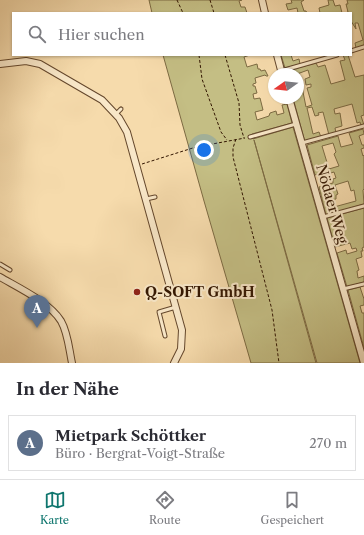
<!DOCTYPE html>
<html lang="de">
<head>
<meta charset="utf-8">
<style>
	body { margin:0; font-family:"Libre Caslon Text",serif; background:#f2f2f3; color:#2b2b33 }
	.compass { position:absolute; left:268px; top:68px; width:36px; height:36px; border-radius:50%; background:#fff; box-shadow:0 1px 3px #0004; rotate:255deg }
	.you { position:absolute; left:204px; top:150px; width:14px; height:14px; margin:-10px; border:3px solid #fff; border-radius:50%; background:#1a73e8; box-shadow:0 0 0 6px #1a73e833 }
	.badge { display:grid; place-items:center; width:26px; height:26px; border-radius:50%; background:#0f766e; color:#fff; font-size:13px; font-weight:700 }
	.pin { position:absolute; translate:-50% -33px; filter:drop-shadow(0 1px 2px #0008) }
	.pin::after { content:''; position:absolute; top:21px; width:14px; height:12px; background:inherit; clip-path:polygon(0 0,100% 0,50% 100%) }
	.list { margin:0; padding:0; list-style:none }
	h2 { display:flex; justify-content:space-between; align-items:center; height:52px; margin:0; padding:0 16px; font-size:17px }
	h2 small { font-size:13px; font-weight:400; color:#7c7c81 }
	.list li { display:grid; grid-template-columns:26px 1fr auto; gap:12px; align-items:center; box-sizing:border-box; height:56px; margin:0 8px 8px; padding:0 8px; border:1px solid #e1e1e2; border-radius:0px }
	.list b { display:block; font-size:15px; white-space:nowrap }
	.list p { margin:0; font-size:13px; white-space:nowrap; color:#7c7c81 }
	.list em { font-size:13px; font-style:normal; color:#7c7c81 }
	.icon { flex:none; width:22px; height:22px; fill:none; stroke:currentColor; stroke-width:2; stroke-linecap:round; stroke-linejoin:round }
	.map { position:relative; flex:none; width:364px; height:363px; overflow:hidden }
	.search { position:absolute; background:#fff; box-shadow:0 1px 3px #0004; left:12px; right:12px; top:12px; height:44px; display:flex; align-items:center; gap:10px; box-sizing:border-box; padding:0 14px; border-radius:0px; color:#7c7c81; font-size:15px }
	.sheet { height:116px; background:#fff }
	nav { display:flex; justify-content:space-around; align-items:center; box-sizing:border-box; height:56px; border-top:1px solid #e1e1e2; background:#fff; font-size:11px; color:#7c7c81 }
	nav a { display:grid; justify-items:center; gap:2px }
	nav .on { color:#0f766e }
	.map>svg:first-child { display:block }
	.green { fill:#c4be84; stroke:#7c6a42; fill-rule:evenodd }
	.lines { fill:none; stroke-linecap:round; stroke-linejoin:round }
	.lane-casing { stroke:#64472c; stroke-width:5 }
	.street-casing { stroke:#64472c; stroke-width:8 }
	.path { stroke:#331601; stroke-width:1; stroke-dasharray:3 2; stroke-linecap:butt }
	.lane { stroke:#f9e8c9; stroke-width:3 }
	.street { stroke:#f9e8c9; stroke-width:6 }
	.poi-dot { fill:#8f2418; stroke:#f9e8c9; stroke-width:1.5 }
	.labels { text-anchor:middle; stroke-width:4; stroke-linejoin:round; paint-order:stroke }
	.street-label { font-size:14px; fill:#331601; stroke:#f9e8c9 }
	.poi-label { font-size:14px; font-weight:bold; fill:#331601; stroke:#f9e8c9; text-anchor:start }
</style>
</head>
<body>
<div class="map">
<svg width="364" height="363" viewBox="0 0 364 363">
	<rect width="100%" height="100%" fill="#f6dbac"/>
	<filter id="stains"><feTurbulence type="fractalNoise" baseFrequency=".005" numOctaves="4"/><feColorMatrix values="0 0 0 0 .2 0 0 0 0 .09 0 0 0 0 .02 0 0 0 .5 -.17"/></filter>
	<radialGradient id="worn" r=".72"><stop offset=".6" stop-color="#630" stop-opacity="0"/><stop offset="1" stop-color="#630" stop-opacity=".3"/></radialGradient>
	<g class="green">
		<path d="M149,0h93l-3,1 2,6h4l2,6h-95z"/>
		<path d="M291,0h13l-3,2 3,9h2l1,2h-9l-1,-5 -9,2 -2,-6 6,-1z"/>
		<path d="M328,0h5l2,6 5,-1 2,8h-22l-1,-5 10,-3z"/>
		<path d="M347,0h17v46l-8,2 -1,-5 8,-3 -5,-17h-3l1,6 -5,-8v-8h-6l3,-1 -2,-8h2z"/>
		<path d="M163,55h87l-6,2 3,10 10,-3 1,5h2l1,2 4,-1 3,6h-2l-1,-1 -10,3 1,5 -3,1v2h2l2,7 -4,1 1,5 6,-1 3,12 -8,2 2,8 12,-4 1,-3 6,-2 1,4 7,-2 -2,-8 5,-1 5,19 -40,11 1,5 40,-12 67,236h-43l-63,-223 62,223h-65l-47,-162z"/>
		<path d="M281,55h10l2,6 6,-2 1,5 -15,4z"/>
		<path d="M343,55h5l7,22 9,-2v40l-3,1 3,9 -3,1 -1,-4 -3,1 -5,-19 -18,5 1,5 5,-1 2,13 -7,2 1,5 -7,2 -6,-23 -5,1 1,2 -4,1 -3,-9 -5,1 6,26 6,-2 2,5 -16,5 -12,-44h5v-10l4,-1 4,20 6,-2 -5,-17 4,-1v-3l-5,1 -1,-6 5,-2 -2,-7 -11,4h-10l-1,-3 30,-8 2,4 7,-2 6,19 14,-4 -5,-19 5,-1z"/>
		<path d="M363,129l1,5 -5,2 3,9h2v3l-3,1 2,7 1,-1v34l-1,1 1,14 -38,11 -7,-28 14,-4v-4l3,-1 -2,-6 -10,3 -1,-3 -8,3 -8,-30 31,-9 3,11 12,-3 -4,-11zM333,143l3,9 -2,2 5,12 -10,3 -7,-23zM348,181l3,10 3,-1 2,11 -22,6 -3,-7 5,-1v-4l2,-1 -3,-9z"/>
		<path d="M364,208v39l-2,1 1,3h-2l1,6 -6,2 3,11 -2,1 1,7 6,-2v6l-17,5 -10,-34 9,-3 1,4 10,-3 -1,-3 -4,1 -2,-6 -15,4 -8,-29z"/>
		<path d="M360,287l4,12v6l-4,1 2,7h2v35l-16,-58z"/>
	</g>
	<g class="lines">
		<defs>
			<g id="lane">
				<path d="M351,51l13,-4"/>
				<path d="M281,71l56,-16"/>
				<path d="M116,114l5,-5"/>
				<path d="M250,137l46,-13"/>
				<path d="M302,143l62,-17"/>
				<path d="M146,199l9,-2"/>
				<path d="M323,217l41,-11"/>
				<path d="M0,264l10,6"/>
				<path d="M343,289l21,-5"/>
				<path d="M165,336l-6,-24 17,-5"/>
			</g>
			<g id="street">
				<path d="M262,0l3,13"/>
				<path d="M277,55l5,19"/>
				<path d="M0,64l26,-3 14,3 62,36 17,18 8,14 55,198 -1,19 -7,14"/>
				<path d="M289,98l75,265"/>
				<path d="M0,277c19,11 49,25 61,44 7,12 8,28 11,42"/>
			</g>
		</defs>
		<use href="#lane" class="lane-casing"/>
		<use href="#street" class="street-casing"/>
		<g class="path">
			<path d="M177,0l6,13"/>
			<path d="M210,0l4,13"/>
			<path d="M199,55l3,24 19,53 6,8"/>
			<path d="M225,55l14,48 1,22 4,13"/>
			<path d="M236,139l-3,9v9l39,153 7,53"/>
			<path d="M142,164l54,-17 49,-9"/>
		</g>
		<use href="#lane" class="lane"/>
		<use href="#street" class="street"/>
	</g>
	<circle class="poi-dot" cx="137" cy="292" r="4"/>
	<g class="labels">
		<g class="street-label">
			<text transform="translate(332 204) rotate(74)" y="5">Nödaer Weg</text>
		</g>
		<g class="poi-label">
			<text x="145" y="297">Q-SOFT GmbH</text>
		</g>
	</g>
	<rect width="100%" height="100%" filter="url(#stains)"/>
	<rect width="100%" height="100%" fill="url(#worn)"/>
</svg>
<svg class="compass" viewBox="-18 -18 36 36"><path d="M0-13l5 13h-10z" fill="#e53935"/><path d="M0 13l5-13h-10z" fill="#7c7c81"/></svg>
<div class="you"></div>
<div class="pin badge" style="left:37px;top:328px;background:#5c6f8a">A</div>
<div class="search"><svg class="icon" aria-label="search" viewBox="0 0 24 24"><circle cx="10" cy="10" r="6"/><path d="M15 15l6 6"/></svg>Hier suchen</div>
</div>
<section class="sheet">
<h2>In der Nähe<small></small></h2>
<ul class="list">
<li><span class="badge" style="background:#5c6f8a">A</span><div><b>Mietpark Schöttker</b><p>Büro · Bergrat-Voigt-Straße</p></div><em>270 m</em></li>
</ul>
</section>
<nav>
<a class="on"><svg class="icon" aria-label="map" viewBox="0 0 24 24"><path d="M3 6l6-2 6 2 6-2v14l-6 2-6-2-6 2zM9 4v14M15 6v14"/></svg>Karte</a>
<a><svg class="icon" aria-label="directions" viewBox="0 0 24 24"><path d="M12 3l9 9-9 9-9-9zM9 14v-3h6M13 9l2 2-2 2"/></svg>Route</a>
<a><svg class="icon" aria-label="saved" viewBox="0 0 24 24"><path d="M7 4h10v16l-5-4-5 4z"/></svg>Gespeichert</a>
</nav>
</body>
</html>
